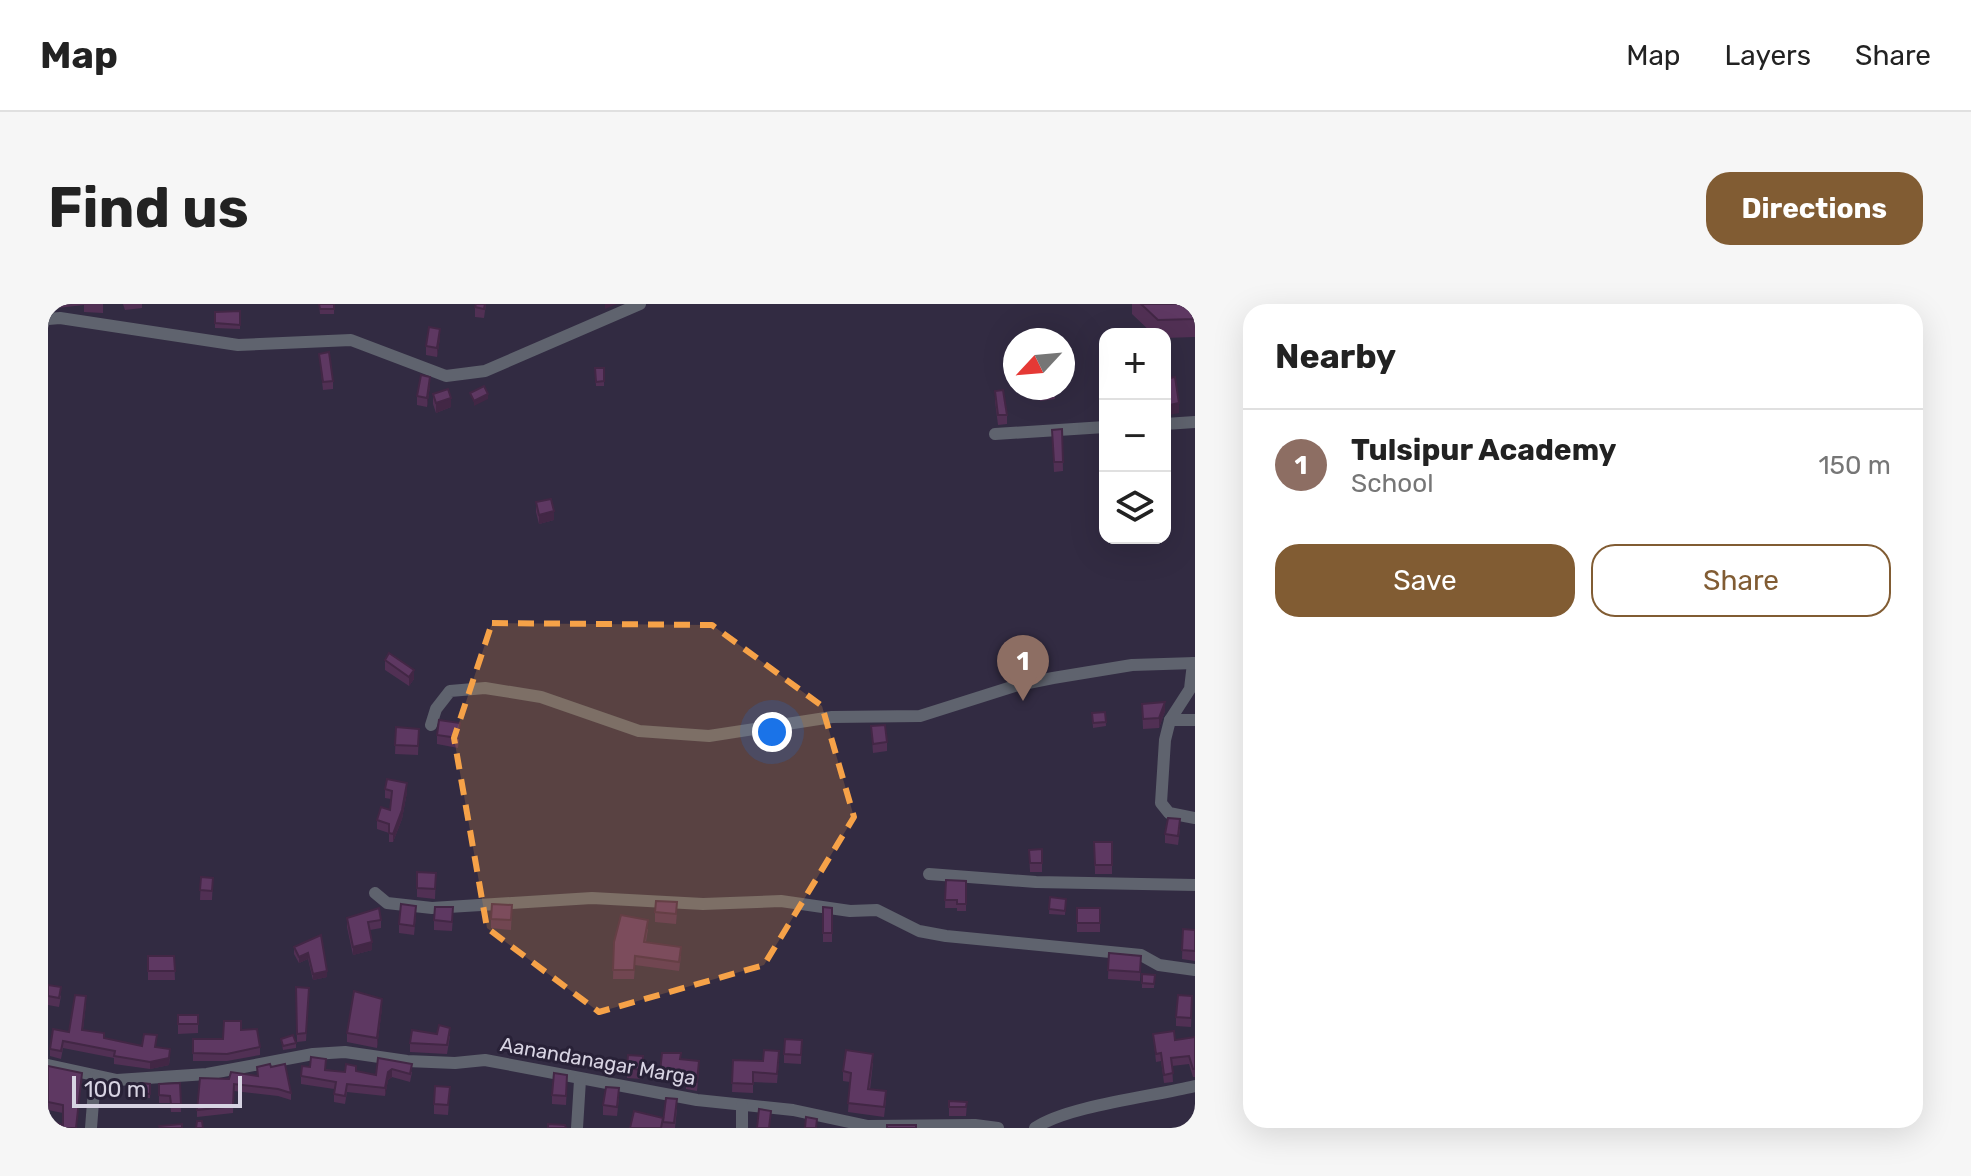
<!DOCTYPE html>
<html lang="en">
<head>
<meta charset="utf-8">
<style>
	body { margin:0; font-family:Rubik,sans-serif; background:#f6f6f6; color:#222 }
	.controls { position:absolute; right:24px; top:24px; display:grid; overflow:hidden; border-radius:16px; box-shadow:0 8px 32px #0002 }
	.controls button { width:72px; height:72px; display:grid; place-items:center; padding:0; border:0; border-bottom:2px solid #e0e0e0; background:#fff; color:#222; font:40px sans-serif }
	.compass { position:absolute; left:955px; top:24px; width:72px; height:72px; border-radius:50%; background:#fff; box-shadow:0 8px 32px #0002; rotate:244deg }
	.scale { position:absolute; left:24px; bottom:20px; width:170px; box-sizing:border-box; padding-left:8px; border:4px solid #d7d3e2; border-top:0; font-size:22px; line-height:28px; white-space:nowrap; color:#d7d3e2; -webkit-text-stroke:6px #282137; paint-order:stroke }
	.you { position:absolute; left:724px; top:428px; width:28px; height:28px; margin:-20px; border:6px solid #fff; border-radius:50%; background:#1a73e8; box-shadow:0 0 0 12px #1a73e833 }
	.badge { display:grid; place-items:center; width:52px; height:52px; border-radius:50%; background:#815c33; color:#fff; font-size:26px; font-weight:700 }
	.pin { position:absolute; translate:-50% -66px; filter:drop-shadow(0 2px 4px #0008) }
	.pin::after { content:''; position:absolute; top:42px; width:28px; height:24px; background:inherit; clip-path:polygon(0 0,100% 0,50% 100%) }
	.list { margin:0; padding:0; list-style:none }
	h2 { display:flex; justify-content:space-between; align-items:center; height:104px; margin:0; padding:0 32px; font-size:34px }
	h2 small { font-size:26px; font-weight:400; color:#767676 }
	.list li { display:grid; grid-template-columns:52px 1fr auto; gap:24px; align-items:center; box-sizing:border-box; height:112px; padding:0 32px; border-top:2px solid #e0e0e0 }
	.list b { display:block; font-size:30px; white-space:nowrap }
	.list p { margin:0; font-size:26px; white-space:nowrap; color:#767676 }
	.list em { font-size:26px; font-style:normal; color:#767676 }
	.actions { display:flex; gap:16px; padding:24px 32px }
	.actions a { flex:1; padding:18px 0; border:2px solid #815c33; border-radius:24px; text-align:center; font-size:28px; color:#815c33 }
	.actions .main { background:#815c33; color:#fff }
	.icon { flex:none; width:44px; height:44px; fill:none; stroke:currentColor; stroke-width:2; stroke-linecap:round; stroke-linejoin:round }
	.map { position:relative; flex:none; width:1147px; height:824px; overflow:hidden; border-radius:24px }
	header { display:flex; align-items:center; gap:48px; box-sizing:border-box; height:112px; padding:0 40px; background:#fff; border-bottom:2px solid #e0e0e0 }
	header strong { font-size:38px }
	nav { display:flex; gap:44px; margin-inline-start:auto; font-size:28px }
	.intro { display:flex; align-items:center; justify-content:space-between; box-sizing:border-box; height:192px; padding:0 48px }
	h1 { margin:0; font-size:56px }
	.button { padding:20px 36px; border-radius:24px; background:#815c33; color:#fff; font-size:28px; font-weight:700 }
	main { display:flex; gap:48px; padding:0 48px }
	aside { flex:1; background:#fff; border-radius:24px; box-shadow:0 8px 32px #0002 }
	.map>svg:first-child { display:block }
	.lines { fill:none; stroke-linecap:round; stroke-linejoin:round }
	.minor { stroke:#5f636e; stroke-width:12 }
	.wall { fill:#513054 }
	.shaded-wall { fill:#422745 }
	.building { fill:#5e3862; stroke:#422745; stroke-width:2 }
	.marked { fill:#f6a248; fill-opacity:0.2; stroke:#f6a248; stroke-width:6; stroke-dasharray:16 10; stroke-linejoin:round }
	.labels { text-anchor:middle; stroke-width:6; stroke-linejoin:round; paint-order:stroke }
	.street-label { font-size:20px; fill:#d7d3e2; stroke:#282137 }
</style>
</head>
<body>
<header>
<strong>Map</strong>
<nav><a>Map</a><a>Layers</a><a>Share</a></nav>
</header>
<div class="intro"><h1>Find us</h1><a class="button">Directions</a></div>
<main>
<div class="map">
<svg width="1147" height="824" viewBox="0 0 1147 824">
	<rect width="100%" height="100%" fill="#322b42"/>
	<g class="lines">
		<g class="minor">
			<path d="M0,15l12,-1 178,27 113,-5 95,36 39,-5 155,-67"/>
			<path d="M1117,120l30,-2"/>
			<path d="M947,130l110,-7"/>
			<path d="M1145,359l-3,26 -20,31 -5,20 -4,63 8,10 26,5"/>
			<path d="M1122,416h25"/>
			<path d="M383,421l5,-16 14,-18 35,-3 56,9 98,34 70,5 123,-19 88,-1 98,-31 35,-7 79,-13 63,-2"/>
			<path d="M881,570l107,8 159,3"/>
			<path d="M327,589l12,10 45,5 160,-10 111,6 78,-3 69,10 27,-1 42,21 27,5 195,19 18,10 36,5"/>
			<path d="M0,761l69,15 90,-6 106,-20 32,-2 62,9 48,2 30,-3 212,40 96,10 75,16 107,-1 23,3"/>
			<path d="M43,824l4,-51"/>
			<path d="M529,824l3,-48"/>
			<path d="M694,824v-23"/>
			<path d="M987,824c31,-22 120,-32 160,-42"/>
		</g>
	</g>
	<g class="wall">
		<path d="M0,0h55v9l-19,-1v-7l-36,4z"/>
		<path d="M75,0h19v4l-17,2z"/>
		<path d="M271,0h15v10h-14z"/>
		<path d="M438,0l-2,14 -9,-1v-10z"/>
		<path d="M1084,0h63v33l-30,1v-4h-12l-21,-20z"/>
		<path d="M192,7v18l-25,-1v-16z"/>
		<path d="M392,34l-3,19 -11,-2v-9z"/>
		<path d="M271,50l14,27v8l-10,1z"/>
		<path d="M547,64h9v18h-8z"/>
		<path d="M382,82l-3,21 -10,-2v-9z"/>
		<path d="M991,84h15l1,11 -15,2z"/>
		<path d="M947,87l12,24v9l-9,1 -3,-24z"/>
		<path d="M385,90l18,13 -15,6 -3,-9z"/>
		<path d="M1014,125l1,42 -9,1 -2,-42z"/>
		<path d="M488,198l18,18 -15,4 -3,-12z"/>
		<path d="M337,356l29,19 -5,7 -24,-16z"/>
		<path d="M1094,400l23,7 -6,17 -16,1z"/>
		<path d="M1057,408l1,14 -13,2 -1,-15z"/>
		<path d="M823,422l16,16v9l-14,2z"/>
		<path d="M348,423l23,2 -1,26 -23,-1z"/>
		<path d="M412,429l-2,15 -21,-4v-9z"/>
		<path d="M337,485l22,3 -5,27 -9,23h-4v-9l-12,-4v-9l13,-10 1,-11 -6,-1z"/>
		<path d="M1132,525l-2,16 -13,-2v-9z"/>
		<path d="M1046,538l18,23v9h-17z"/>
		<path d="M994,545v23h-12l-1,-22z"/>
		<path d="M369,568l19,1 -1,26 -18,-2z"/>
		<path d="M153,573l12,1 -1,22h-12z"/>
		<path d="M898,576l20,1v30h-9v-3h-12z"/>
		<path d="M1002,593l16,2 -1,16 -16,-1z"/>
		<path d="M464,601l-1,25 -20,-2v-9z"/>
		<path d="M775,603l9,1v34h-9z"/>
		<rect x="1029" y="604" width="23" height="24"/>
		<path d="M607,608h22l-1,12 -21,-2z"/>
		<path d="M368,611l-2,20 -15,-2v-9z"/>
		<path d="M405,612l-1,15 -18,-1v-10z"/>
		<path d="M299,614l34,2v8l-11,2 2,20 -19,5 -6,-28z"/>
		<path d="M600,625l-2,13 35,14 -2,15 -44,-6 -1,14h-21l1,-37z"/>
		<path d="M1135,625l12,1v31l-13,-2z"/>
		<path d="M273,631l6,42 -14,3 -5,-21 -9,4 -5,-9v-7z"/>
		<path d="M1061,649l32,3 -1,25 -32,-2z"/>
		<path d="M100,652h26l1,24h-27z"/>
		<path d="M1094,670l13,1 -1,13h-12z"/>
		<path d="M0,681l13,11 -2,11 -11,-2z"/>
		<path d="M248,683l13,1 -3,53 -9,1z"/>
		<path d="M38,699l-3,27 21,8 38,8 14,1 14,9 -1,9 -19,4 -36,-5v-6l-51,-10 -2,11 -11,-3v-7l19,-17z"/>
		<path d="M1144,702l-1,21 -15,-1v-9z"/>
		<path d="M334,704l-5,40 -30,-6v-9z"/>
		<path d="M130,711h20v18l-20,1z"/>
		<path d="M1105,730l22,6 20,-3v40h-2l-4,-13 -17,2 1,16 -9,1 -3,-22 -5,1z"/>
		<path d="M402,732l-3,18 -37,-2v-9z"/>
		<path d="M145,735h30l37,8v8l-33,6h-34z"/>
		<path d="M233,735l15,4v5l-13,2z"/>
		<path d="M754,736l-1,24 -17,-1v-9z"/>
		<path d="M330,754l34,14 -2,10 -18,-5 -4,3 -3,16 -38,-4 -2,12 -11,-2v-13l-33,-5v-8l9,-9 35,5 11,-1 20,4z"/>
		<path d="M633,755l18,11 -2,21 -11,-2v-5l-26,-3v-9z"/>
		<path d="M685,756h46l-2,23 -24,-1v11l-21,-1z"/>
		<path d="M825,759l-3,27 16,10 -2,17 -36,-5 2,-30 -7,-1v-10z"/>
		<path d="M0,762l34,16 -19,43v-12l-15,-3z"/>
		<path d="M595,762l-1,13 -15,-1v-10z"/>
		<path d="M209,763h14l20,26v7l-13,-4 -44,-5 -1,22 -36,4v-7l32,-31 28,-3z"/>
		<path d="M93,779l9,1v14h-9z"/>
		<path d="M132,779l1,29h-10l-1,-9h-11v-19z"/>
		<path d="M519,781l-1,20 -14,-1v-9z"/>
		<path d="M402,783l-2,28 -14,-1v-10z"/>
		<path d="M571,794l-2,18 -14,-1v-10z"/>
		<path d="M901,797l18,1 -1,14h-17z"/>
		<path d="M629,805l-2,19h-45l33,-10z"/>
	</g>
	<g class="shaded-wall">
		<path d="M557,0h12l-12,5z"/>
		<path d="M392,25v9l-3,19v-9z"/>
		<path d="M382,73v9l-3,21v-9z"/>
		<path d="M440,90v5l-14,7v-5z"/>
		<path d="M403,94v9l-15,6v-10z"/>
		<path d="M1131,99v10l-14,3v-10z"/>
		<path d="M506,207v9l-15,4v-9z"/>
		<path d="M366,366v9l-5,7v-9z"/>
		<path d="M1117,398v9l-6,17v-10z"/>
		<path d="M359,479v9l-5,27 -9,23v-8z"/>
		<path d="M324,638v8l-19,5v-8z"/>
		<path d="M260,649v6l-9,4v-6z"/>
		<path d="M279,667v6l-14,3v-6z"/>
		<path d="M334,695v9l-5,40v-10z"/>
		<path d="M122,745l-1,16 -19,4v-7z"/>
		<path d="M344,765v8l-4,3 -3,16v-8l3,-16z"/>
	</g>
	<g class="building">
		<path d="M271,0h15v5h-14z"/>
		<path d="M428,0h9l-1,5 -9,-2z"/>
		<path d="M1093,0h54v15l-37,1z"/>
		<path d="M192,7v14l-25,-2v-11z"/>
		<path d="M381,23l11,2 -3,19 -11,-2z"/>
		<path d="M281,48l4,29 -10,1 -4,-28z"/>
		<path d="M547,64h9v13l-8,1z"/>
		<path d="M373,71l9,2 -3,21 -10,-2z"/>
		<path d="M1127,73l4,26 -14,3v-27z"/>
		<path d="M436,82l4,8 -14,7 -4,-8z"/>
		<path d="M991,84h15l1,2 -15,1z"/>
		<path d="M400,85l3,9 -15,5 -3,-9z"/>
		<path d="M955,86l4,25h-9l-3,-24z"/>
		<path d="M1014,125l1,33h-9l-2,-32z"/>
		<path d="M503,195l3,12 -15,4 -3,-13z"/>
		<path d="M341,349l25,17 -5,7 -24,-17z"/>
		<path d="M1117,398l-6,16 -16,1 -1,-15z"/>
		<path d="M1057,408l1,10 -13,1 -1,-10z"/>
		<path d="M391,416l21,3 -2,15 -21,-3z"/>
		<path d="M837,421l2,17 -14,2 -2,-18z"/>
		<path d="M348,423l23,2 -1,17 -23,-1z"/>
		<path d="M339,475l20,4 -5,27 -9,24 -4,-1v-9l-12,-4 4,-13 9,3 2,-19 -7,-2z"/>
		<path d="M1120,514l12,1 -2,17 -13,-2z"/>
		<path d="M1046,538h18v23h-17z"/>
		<path d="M994,545v14h-12l-1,-13z"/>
		<path d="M369,568l19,1 -1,16 -18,-1z"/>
		<path d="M153,573l12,1 -1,13 -12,-1z"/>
		<path d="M898,576l20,1v23h-9v-4h-12z"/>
		<path d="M1002,593l16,2 -1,12 -16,-2z"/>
		<path d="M608,597l21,1 -1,12 -21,-2z"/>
		<path d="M353,600l15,2 -2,20 -15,-2z"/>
		<path d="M444,600l20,1 -1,15 -20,-1z"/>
		<path d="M387,603h18l-1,15 -18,-2z"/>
		<path d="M775,603l9,1v25h-9z"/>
		<path d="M331,604l2,12 -13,2 4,20 -19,5 -6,-29z"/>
		<rect x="1029" y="604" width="23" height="15"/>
		<path d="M573,611l27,5 -4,22 37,5 -2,15 -44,-6 -1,14h-21l1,-28z"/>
		<path d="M1135,625l12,1v21l-13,-1z"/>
		<path d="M273,631l6,36 -14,3 -5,-21 -9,4 -5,-10z"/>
		<path d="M1061,649l32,3 -1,16 -32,-2z"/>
		<path d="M100,652h26l1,15h-27z"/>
		<path d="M1094,670l13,1 -1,9 -12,-1z"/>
		<path d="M0,681l13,2 -2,11 -11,-2z"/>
		<path d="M248,683l13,1 -3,45 -9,1z"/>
		<path d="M306,687l28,8 -5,39 -30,-5z"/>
		<path d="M27,691l11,1 -4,34 22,3v5l38,8 2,-12 13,1 -2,12 15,2 -1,9 -19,4 -36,-6 1,-5 -52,-10 -2,10 -11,-2 3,-20 16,3z"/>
		<path d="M1130,691l14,1 -1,22 -15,-1z"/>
		<rect x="130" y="711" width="20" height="9"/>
		<path d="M176,717h17v9l16,-1 3,18 -33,7 -34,-1v-14h30z"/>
		<path d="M391,721l11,3 -3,17 -37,-2 2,-13 25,4z"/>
		<path d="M1126,727l1,9 20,-3v32h-2l-4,-13 -18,2 2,15 -9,2 -3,-22 -5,1 -3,-20z"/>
		<path d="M245,731l3,8 -13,3 -2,-7z"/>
		<path d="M737,735l17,1 -1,15 -17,-1z"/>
		<path d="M716,746l15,1 -2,23 -24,-2v12l-21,-1 1,-23 30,1z"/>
		<path d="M798,746l27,4 -5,35 18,2 -2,16 -36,-4 3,-30 -8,-2z"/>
		<path d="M614,749h19l-1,6 19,2 -2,21 -11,-2v-5l-26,-3z"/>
		<path d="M580,751l15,1 -1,14 -15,-2z"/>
		<path d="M263,753l15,2 -1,11 20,2 1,-8 10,2v5l20,4 2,-17 34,6 -2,10 -18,-5 -4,3 -3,16 -38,-4 -2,12 -11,-2 2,-12 -35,-6 1,-10 8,1z"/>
		<path d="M222,760l1,3 14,-3 6,29 -13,-4 -44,-5 -1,22 -36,4 3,-32 29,1 2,-7 27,4 -1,-9z"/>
		<path d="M0,762l34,7 -6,55h-26l2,-6 11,3v-20l-15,-3z"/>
		<path d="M506,769l13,2 -1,21 -14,-1z"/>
		<path d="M93,779l9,1v10l-9,-1z"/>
		<path d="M132,779l1,21h-10l-1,-8 -11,-1v-11z"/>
		<path d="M387,782l15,1 -2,18 -14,-1z"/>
		<path d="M558,783l13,1 -2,19 -14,-2z"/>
		<path d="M618,794l11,1 -3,24 -11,-1z"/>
		<path d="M901,797l18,1 -1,5h-17z"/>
		<path d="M711,805l12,2 -2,17h-12z"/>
		<path d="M586,807l29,7 -2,10h-31z"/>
		<path d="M758,813l11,2 -1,9h-11z"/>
		<path d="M149,817h5l1,7h-7z"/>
		<path d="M134,820v4h-22l-1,-2z"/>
		<path d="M500,820l17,1 1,3h-18z"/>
		<rect x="839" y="821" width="29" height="3"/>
	</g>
	<path class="marked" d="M444,319l220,2 110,81 32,111 -90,148 -165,47 -112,-84 -33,-190z"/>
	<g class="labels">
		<g class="street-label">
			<text transform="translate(550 757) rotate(10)" y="7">Aanandanagar Marga</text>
		</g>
	</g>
</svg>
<div class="controls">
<button>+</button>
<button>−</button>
<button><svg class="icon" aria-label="layers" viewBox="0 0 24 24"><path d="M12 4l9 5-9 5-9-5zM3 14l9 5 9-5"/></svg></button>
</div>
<svg class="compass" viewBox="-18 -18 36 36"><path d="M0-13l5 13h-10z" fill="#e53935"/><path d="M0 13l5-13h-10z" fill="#767676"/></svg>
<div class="scale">100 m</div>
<div class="you"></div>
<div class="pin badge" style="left:975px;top:397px;background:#8d6e63">1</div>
</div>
<aside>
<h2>Nearby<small></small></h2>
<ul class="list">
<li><span class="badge" style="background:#8d6e63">1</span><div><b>Tulsipur Academy</b><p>School</p></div><em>150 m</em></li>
</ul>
<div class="actions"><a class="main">Save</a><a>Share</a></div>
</aside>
</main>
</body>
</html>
